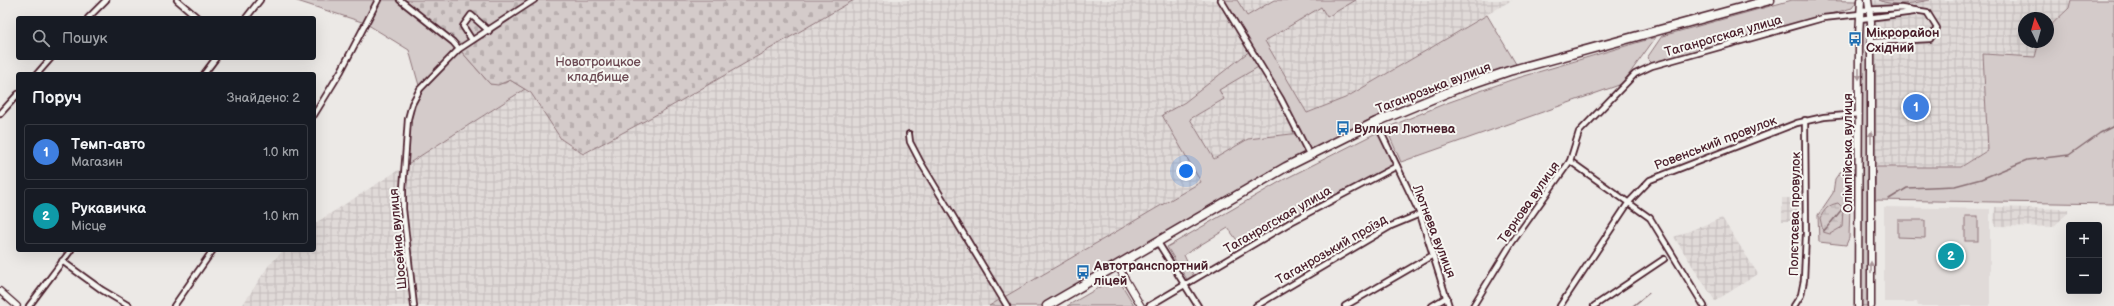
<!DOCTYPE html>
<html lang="uk">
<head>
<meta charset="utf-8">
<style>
	body { margin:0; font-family:"Balsamiq Sans",sans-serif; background:#242831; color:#f1f3f6 }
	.controls { position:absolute; right:12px; bottom:12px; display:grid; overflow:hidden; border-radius:4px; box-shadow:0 4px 16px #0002 }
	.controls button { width:36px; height:36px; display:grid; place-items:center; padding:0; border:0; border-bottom:1px solid #363941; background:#171b24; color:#f1f3f6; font:20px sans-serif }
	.compass { position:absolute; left:2018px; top:12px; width:36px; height:36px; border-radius:50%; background:#171b24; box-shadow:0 4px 16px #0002; rotate:355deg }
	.you { position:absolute; left:1186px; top:171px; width:14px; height:14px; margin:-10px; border:3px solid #fff; border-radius:50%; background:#1a73e8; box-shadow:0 0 0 6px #1a73e833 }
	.badge { display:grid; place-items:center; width:26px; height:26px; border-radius:50%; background:#1f6fb2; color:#fff; font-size:13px; font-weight:700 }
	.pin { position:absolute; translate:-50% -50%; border:2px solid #fff; box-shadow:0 1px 4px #0006 }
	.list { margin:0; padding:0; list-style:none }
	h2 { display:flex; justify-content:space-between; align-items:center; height:52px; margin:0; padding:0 16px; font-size:17px }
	h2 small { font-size:13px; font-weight:400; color:#9ea1a6 }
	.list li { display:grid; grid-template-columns:26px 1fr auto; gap:12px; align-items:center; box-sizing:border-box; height:56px; margin:0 8px 8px; padding:0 8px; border:1px solid #363941; border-radius:4px }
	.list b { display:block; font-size:15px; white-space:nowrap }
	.list p { margin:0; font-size:13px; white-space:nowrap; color:#9ea1a6 }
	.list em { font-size:13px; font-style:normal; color:#9ea1a6 }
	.icon { flex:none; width:22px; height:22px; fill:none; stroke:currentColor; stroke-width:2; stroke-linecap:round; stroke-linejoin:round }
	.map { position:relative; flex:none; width:2114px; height:306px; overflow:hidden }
	.search { position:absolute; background:#171b24; box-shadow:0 4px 16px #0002; left:16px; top:16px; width:300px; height:44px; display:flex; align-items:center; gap:10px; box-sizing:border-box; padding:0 14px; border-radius:4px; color:#9ea1a6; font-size:15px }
	.panel { position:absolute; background:#171b24; box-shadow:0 4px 16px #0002; left:16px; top:72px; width:300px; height:180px; border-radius:4px }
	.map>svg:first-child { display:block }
	.built { fill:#e0dad8 }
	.industrial { fill:url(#industrial-grid) }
	.grass { fill:#d4cbca; stroke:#8f757a; fill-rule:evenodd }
	.wetland { fill:url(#wetland-marsh); stroke:#8f757a }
	.cemetery { fill:url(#cemetery-stones); stroke:#8f757a }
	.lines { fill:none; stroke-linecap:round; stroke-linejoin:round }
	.stream { stroke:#886e73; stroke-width:1.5 }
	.minor-casing { stroke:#4a1f2b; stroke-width:8 }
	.tertiary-casing { stroke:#4a1f2b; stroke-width:8 }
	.secondary-casing { stroke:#4a1f2b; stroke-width:9 }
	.trunk-casing { stroke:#4a1f2b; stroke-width:11 }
	.minor { stroke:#f6f6f2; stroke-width:4.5 }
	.tertiary { stroke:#f6f6f2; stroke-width:5.5 }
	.secondary { stroke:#f6f6f2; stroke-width:6 }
	.trunk { stroke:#f6f6f2; stroke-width:8 }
	.oneway { fill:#a99598 }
	.labels { text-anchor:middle; stroke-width:4; stroke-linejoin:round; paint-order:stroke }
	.poi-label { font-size:13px; font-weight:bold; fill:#4a1f2b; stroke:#f6f6f2; text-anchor:start }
	.street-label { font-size:13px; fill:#4a1f2b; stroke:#f6f6f2 }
	.park-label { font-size:13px; fill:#6c4a53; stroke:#f6f6f2 }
</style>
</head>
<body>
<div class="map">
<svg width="2114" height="306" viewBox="0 0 2114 306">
	<defs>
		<pattern id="industrial-grid" width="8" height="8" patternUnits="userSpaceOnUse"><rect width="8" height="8" fill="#e0dad8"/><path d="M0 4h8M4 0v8" fill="none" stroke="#c2bbba"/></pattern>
		<pattern id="wetland-marsh" width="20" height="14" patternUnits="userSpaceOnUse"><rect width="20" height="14" fill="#d4cbca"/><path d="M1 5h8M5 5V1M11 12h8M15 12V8" fill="none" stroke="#b8aeae"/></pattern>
		<pattern id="cemetery-stones" width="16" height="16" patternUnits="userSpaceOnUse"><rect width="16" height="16" fill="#d4cbca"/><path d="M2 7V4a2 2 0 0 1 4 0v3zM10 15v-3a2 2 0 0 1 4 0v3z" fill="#b8aeae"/></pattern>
	</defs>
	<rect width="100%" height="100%" fill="#ece9e6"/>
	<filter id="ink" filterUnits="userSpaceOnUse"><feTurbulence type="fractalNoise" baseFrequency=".025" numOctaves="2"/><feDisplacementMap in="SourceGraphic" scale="8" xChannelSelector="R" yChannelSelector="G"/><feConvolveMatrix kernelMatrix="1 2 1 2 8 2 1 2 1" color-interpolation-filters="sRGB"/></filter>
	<g filter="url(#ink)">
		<path class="built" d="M1884,207l106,2v97h-72l-1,-4h-33z"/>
		<g class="industrial">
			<path d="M854,0h367l30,50 -66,52 -23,13 39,67 -212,124h-747l27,-41 15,-15h30v-26l211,-135 6,4 12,16 18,30 22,15 80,-43z"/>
			<path d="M1237,0h37l-27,16z"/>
			<path d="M1356,0h156l-167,98 -38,15 -42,-72 56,-35 6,11z"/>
			<path d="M1870,0h201l-2,8 -21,20v-10h-24v24h15l-4,15 -52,-3 5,96 -27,17h-86v-149z"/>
			<path d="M1260,65l40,68 -52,6 -34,20 -24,-40 34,-20 -5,-9z"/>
			<rect x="1782" y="198" width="17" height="23"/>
			<path d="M1995,207l73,2v4l-15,14 -59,-1z"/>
			<path d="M1722,218l36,56 -43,27 -41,-64z"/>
		</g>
		<g class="grass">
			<path d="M294,0h106l53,42 37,42 15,-1 5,-3 15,9 -122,78 5,-48 12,-30 -11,-39 -44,-27z"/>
			<path d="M1221,0h16l10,16 27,-16h82l-29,17 -6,-10 -56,34 42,72 38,-15 142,-83 29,49 -77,27 -62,25 -101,52 -235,138h-52l212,-124 -39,-67 23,-13 66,-52zM1260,66l40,67 -52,6 -34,20 -24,-40 34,-20 -5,-9z"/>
			<path d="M1792,0l65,1 -5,7 -200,55 -5,-5 15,-22z"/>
			<path d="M1879,0h51c-14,3 -38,7 -51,0z"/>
			<path d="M2071,0h43v204l-239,-4v-33h86l27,-17 -5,-96 52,3 4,-15h9v-14l21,-20z"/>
			<path d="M1870,18l1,288h-13v-105h-4l-4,4 -1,33 -3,7 -27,-3 -1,-27 15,-22 2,-14 5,-7 18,-4 2,-149z"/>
			<path d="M1656,37l-34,47 -221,78 -15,-34 58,-24 67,-24z"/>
			<path d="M1380,131l15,34 -37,19 -109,62 -7,1 -14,-19 -44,27 10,22 -6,4 -21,-34 116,-67z"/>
			<rect x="1965" y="216" width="13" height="25"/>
			<path d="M1898,220h27v18l-27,-1z"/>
			<path d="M1117,277l17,28 -2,1h-65z"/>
		</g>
		<path class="wetland" d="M1838,203l5,5 -1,19 -12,7 -7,-2 -3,-14c5,-9 8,-13 18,-15z"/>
		<path class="cemetery" d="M400,0h454l-191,111 -80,43 -22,-15 -30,-46 -21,-13 -12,5 -8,-1 -37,-42z"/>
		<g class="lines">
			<g class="stream">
				<path d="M1889,199l18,-11 48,-2 26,-7 46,-19 42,-5 31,-22 14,-7"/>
				<path d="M1823,232l20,-24 4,-10"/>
				<path d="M1633,306l16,-13"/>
			</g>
			<defs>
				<g id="minor">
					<path d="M177,0l21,18"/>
					<path d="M400,0l53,42 6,7"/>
					<path d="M1221,0l60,99 28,55"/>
					<path d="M1861,10l40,-2 26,4 10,16 -7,11 -59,3"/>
					<path d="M88,18l18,-18"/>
					<path d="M246,18l14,-18"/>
					<path d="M1860,19l54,-7"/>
					<path d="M472,40l-9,-14 8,-11 18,16"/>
					<path d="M37,74l14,-16"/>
					<path d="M204,74l12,-16"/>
					<path d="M0,114l18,-20"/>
					<path d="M314,115l27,-44 37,-71"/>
					<path d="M1376,122l44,92 29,92"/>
					<path d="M909,134l1,8 11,21 86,143"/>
					<path d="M1570,161l80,57 54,88"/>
					<path d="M1157,241l41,65"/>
					<path d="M62,261l40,29 27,16"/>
					<path d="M29,306l42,-56"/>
					<path d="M174,306l39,-56"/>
					<path d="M414,306l-11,-97v-20l5,-70 4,-15 8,-15 39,-40 75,-49"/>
					<path d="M1149,306l142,-84 106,-56"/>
					<path d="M1256,306l135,-80 29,-12"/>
					<path d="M1345,306l88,-51"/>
					<path d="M1432,306l15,-9"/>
					<path d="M1473,306l38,-62 59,-83 9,-29 56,-58 17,-8 171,-48 37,-4"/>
					<path d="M1560,306l69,-104 21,-22 147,-57 27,-6 35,-3"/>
					<path d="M1594,306l70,-47"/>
					<path d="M1794,306l7,-11 3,-15 2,-46 -1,-114"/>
				</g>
				<g id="tertiary">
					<path d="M1117,265l24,41"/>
					<path d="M0,291l17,15"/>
				</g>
				<g id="secondary">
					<path d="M1868,0l3,22v284"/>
					<path d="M1858,306l1,-271 2,-35"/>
				</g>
				<path id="trunk" d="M1047,306l239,-139 90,-45 80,-33 53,-18 261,-71"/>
			</defs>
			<use href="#minor" class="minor-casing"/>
			<use href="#tertiary" class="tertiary-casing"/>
			<use href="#secondary" class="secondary-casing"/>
			<use href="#trunk" class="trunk-casing"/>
			<use href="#minor" class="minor"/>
			<use href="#tertiary" class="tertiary"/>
			<use href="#secondary" class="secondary"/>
			<use href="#trunk" class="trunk"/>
		</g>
		<defs><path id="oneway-solid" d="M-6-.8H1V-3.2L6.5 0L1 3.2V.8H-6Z"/></defs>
		<g class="oneway">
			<use href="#oneway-solid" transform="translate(1859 74) rotate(90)"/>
			<use href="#oneway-solid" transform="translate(1871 137) rotate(-90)"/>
			<use href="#oneway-solid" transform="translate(1871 267) rotate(-90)"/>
		</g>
	</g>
	<defs>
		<symbol id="bus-bare" viewBox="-9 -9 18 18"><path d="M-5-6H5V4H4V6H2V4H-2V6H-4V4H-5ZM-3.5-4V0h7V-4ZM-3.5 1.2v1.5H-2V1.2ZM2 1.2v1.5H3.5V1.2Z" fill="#1f6fb2" stroke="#f6f6f2" stroke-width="2.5" paint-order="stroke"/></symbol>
	</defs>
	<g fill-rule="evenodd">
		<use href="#bus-bare" x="1845" y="29" width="20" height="20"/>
		<use href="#bus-bare" x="1333" y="118" width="20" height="20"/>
		<use href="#bus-bare" x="1073" y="262" width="20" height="20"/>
	</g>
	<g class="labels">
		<g class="poi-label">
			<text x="1866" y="37">Мікрорайон<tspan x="1866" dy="15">Східний</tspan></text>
			<text x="1354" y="133">Вулиця Лютнева</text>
			<text x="1094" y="270">Автотранспортний<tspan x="1094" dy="15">ліцей</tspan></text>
		</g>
		<g class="street-label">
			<text transform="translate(1723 35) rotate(-16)" y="5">Таганрогская улица</text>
			<text transform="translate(1433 87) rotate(-21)" y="5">Таганрозька вулиця</text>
			<text transform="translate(1715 142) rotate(-21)" y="5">Ровенський провулок</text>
			<text transform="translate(1847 153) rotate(-90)" y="5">Олімпійська вулиця</text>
			<text transform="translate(1528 202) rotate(-55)" y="5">Тернова вулиця</text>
			<text transform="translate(1794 214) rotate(-89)" y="5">Полєтаєва провулок</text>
			<text transform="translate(1277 219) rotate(-30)" y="5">Таганрогская улица</text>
			<text transform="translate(1435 231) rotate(69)" y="5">Лютнева вулиця</text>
			<text transform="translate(397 239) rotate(-95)" y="5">Шосейна вулиця</text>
			<text transform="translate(1331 249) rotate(-30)" y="5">Таганрозький проїзд</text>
		</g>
		<g class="park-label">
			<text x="598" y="66">Новотроицкое<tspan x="598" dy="15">кладбище</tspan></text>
		</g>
	</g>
</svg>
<div class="controls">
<button>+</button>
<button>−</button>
</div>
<svg class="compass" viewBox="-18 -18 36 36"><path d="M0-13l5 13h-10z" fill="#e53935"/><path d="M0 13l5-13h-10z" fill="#9ea1a6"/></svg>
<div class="you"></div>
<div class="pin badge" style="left:1916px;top:107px;background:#3f7fe0">1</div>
<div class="pin badge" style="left:1951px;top:256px;background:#0f9aa8">2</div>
<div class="search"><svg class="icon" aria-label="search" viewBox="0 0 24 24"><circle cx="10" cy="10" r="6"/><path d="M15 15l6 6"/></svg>Пошук</div>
<section class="panel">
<h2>Поруч<small>Знайдено: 2</small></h2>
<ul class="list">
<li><span class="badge" style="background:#3f7fe0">1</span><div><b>Темп-авто</b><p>Магазин</p></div><em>1.0 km</em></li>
<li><span class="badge" style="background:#0f9aa8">2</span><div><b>Рукавичка</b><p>Місце</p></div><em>1.0 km</em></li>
</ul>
</section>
</div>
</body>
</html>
